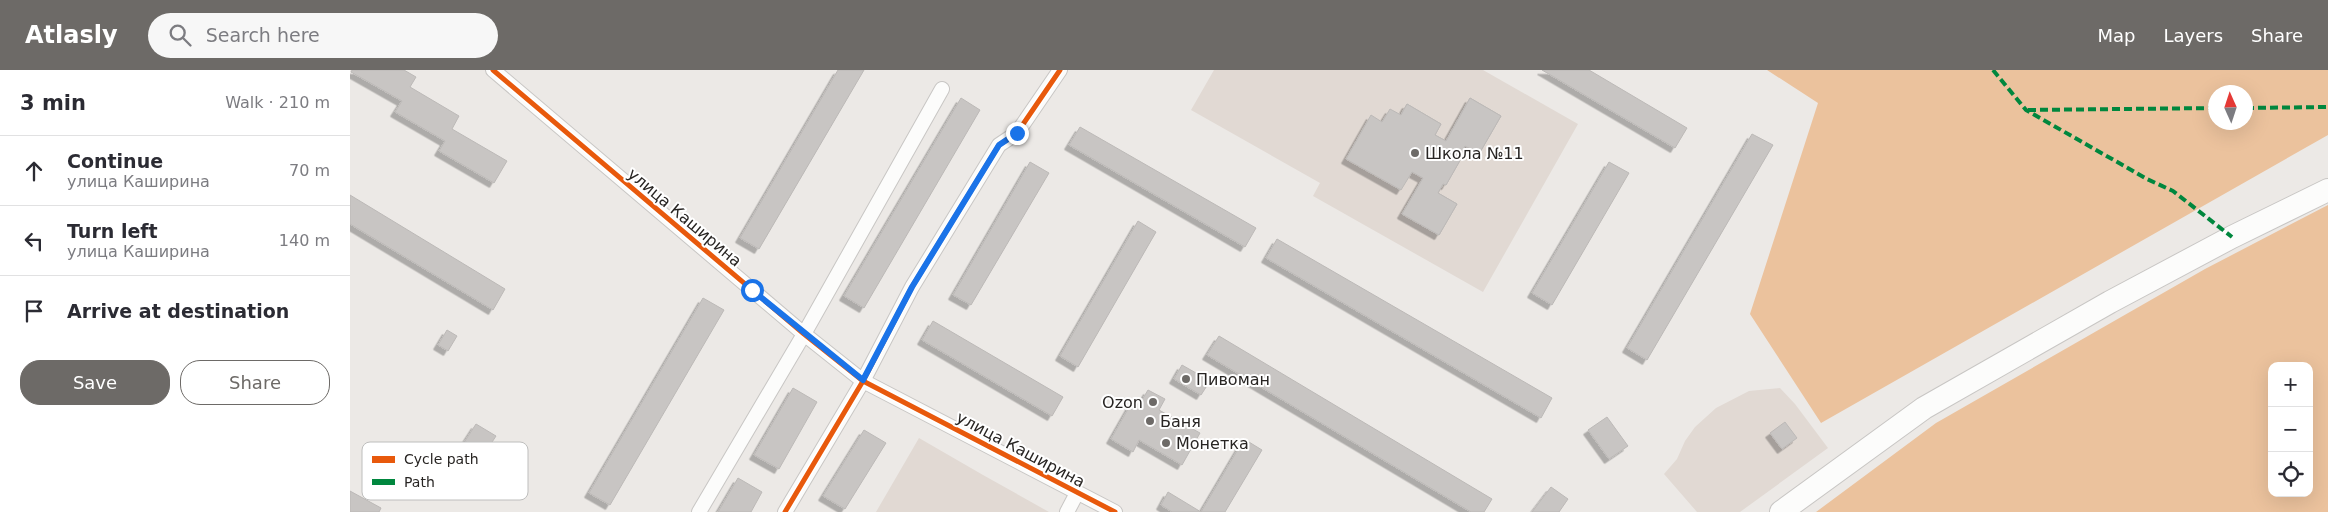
<!DOCTYPE html>
<html lang="en">
<head>
<meta charset="utf-8">
<style>
	body { margin:0; font-family:"DejaVu Sans",sans-serif; background:#f7f7f7; color:#2b2b33 }
	.controls { position:absolute; right:15px; bottom:15px; display:grid; overflow:hidden; border-radius:10px; box-shadow:0 5px 20px #0002 }
	.controls button { width:45px; height:45px; display:grid; place-items:center; padding:0; border:0; border-bottom:1px solid #e1e1e2; background:#fff; color:#2b2b33; font:25px sans-serif }
	.compass { position:absolute; left:1858px; top:15px; width:45px; height:45px; border-radius:50%; background:#fff; box-shadow:0 5px 20px #0002; rotate:357deg }
	.stop { position:absolute; width:15px; height:15px; margin:-11px; border:4px solid #1a73e8; border-radius:50%; background:#fff }
	.stop.end { background:#1a73e8; border-color:#fff; box-shadow:0 1px 5px #0008 }
	.list { margin:0; padding:0; list-style:none }
	h2 { display:flex; justify-content:space-between; align-items:center; height:65px; margin:0; padding:0 20px; font-size:21px }
	h2 small { font-size:16px; font-weight:400; color:#7c7c81 }
	.list li { display:grid; grid-template-columns:32px 1fr auto; gap:15px; align-items:center; box-sizing:border-box; height:70px; padding:0 20px; border-top:1px solid #e1e1e2 }
	.list b { display:block; font-size:19px; white-space:nowrap }
	.list p { margin:0; font-size:16px; white-space:nowrap; color:#7c7c81 }
	.list em { font-size:16px; font-style:normal; color:#7c7c81 }
	.actions { display:flex; gap:10px; padding:15px 20px }
	.actions a { flex:1; padding:11px 0; border:1px solid #6d6a67; border-radius:20px; text-align:center; font-size:18px; color:#6d6a67 }
	.actions .main { background:#6d6a67; color:#fff }
	.icon { flex:none; width:28px; height:28px; fill:none; stroke:currentColor; stroke-width:2; stroke-linecap:round; stroke-linejoin:round }
	.map { position:relative; flex:none; width:1978px; height:442px; overflow:hidden }
	header { display:flex; align-items:center; gap:30px; box-sizing:border-box; height:70px; padding:0 25px; background:#6d6a67; color:#fff }
	header strong { font-size:24px }
	nav { display:flex; gap:28px; margin-inline-start:auto; font-size:18px }
	.search { width:350px; height:45px; background:#f7f7f7; display:flex; align-items:center; gap:12px; box-sizing:border-box; padding:0 18px; border-radius:28px; color:#7c7c81; font-size:19px }
	main { display:flex }
	aside { flex:1; background:#fff }
	.map>svg:first-child { display:block }
	.built { fill:#e1d9d3 }
	.forest { fill:#ebc29d; fill-rule:evenodd }
	.building { fill:#c8c5c3; stroke:#bcb9b7; filter:url(#shadow) }
	.lines { fill:none; stroke-linecap:round; stroke-linejoin:round }
	.street-casing { stroke:#c8c6c4; stroke-width:16 }
	.primary-casing { stroke:#c8c6c4; stroke-width:24 }
	.street { stroke:#fcfcfb; stroke-width:14 }
	.primary { stroke:#fcfcfb; stroke-width:22 }
	.quiet { stroke:#00873e; stroke-width:4; stroke-dasharray:8 4; stroke-linecap:butt }
	.cycleway-casing { stroke:#fff; stroke-width:8 }
	.cycleway { stroke:#e8590c; stroke-width:5 }
	.route { stroke:#1a73e8; stroke-width:6 }
	.poi-dot { fill:#6d6a67; stroke:#fff; stroke-width:2 }
	.labels { text-anchor:middle; stroke-width:4; stroke-linejoin:round; paint-order:stroke }
	.poi-label { font-size:16px; fill:#282523; stroke:#fff; text-anchor:start }
	.street-label { font-size:16px; fill:#282523; stroke:#fff }
	.key { fill:#fff; stroke:#bebebd; stroke-width:1 }
	.key-label { font-size:14px; fill:#282523 }
</style>
</head>
<body>
<header>
<strong>Atlasly</strong>
<div class="search"><svg class="icon" aria-label="search" viewBox="0 0 24 24"><circle cx="10" cy="10" r="6"/><path d="M15 15l6 6"/></svg>Search here</div>
<nav><a>Map</a><a>Layers</a><a>Share</a></nav>
</header>
<main>
<aside>
<h2>3 min<small>Walk · 210 m</small></h2>
<ul class="list">
<li><svg class="icon" aria-label="ahead" viewBox="0 0 24 24"><path d="M12 20V5M6 11l6-6 6 6"/></svg><div><b>Continue</b><p>улица Каширина</p></div><em>70 m</em></li>
<li><svg class="icon" aria-label="left" viewBox="0 0 24 24"><path d="M17 20v-9H6M10 6l-5 5 5 5"/></svg><div><b>Turn left</b><p>улица Каширина</p></div><em>140 m</em></li>
<li><svg class="icon" aria-label="arrive" viewBox="0 0 24 24"><path d="M6 21V4h12l-3 4 3 4H6"/></svg><div><b>Arrive at destination</b></div></li>
</ul>
<div class="actions"><a class="main">Save</a><a>Share</a></div>
</aside>
<div class="map">
<svg width="1978" height="442" viewBox="0 0 1978 442">
	<defs>
		<filter id="shadow"><feDropShadow dx="-4.5" dy="4.5" stdDeviation="0" flood-color="#0004"/></filter>
	</defs>
	<rect width="100%" height="100%" fill="#ece9e6"/>
	<g class="built">
		<path d="M864,0h269l95,54 -95,168 -170,-96 7,-13 -129,-73z"/>
		<path d="M1430,318l15,16 33,44 -88,64h-43l-33,-38 13,-15 8,-18 10,-14 21,-19 33,-17z"/>
		<path d="M569,368l64,37 66,37h-173z"/>
	</g>
	<g class="forest">
		<path d="M1417,0h561v65l-507,288 -71,-109 68,-211zM1866,22h30v30h-30z"/>
		<path d="M1978,135v307h-512l120,-89 269,-154zM1922,296h37v127h-37z"/>
	</g>
	<g class="building">
		<path d="M2,0h52l12,7 -6,10 49,29 -7,13 55,32 -13,22 -55,-32 6,-10 -50,-29 7,-11 -51,-29z"/>
		<path d="M488,0h26l-105,179 -19,-11z"/>
		<path d="M1192,0h47l98,58 -12,20z"/>
		<path d="M611,28l19,12 -116,198 -20,-12z"/>
		<path d="M1120,28l31,18 -22,38 -14,-8 -6,10 3,1 -16,28 -3,-1 -5,9 19,11 -18,31 -37,-21 34,-58 -44,-25 15,-27 34,20 -6,11 11,6z"/>
		<path d="M1120,28l31,18 -22,38 -14,-8 -6,10 3,1 -16,28 -3,-1 -5,9 19,11 -18,31 -37,-21 21,-36 -11,-6 -11,18 -55,-31 25,-44 11,7 8,-13 11,6 6,-11 34,20 -6,11 11,6z"/>
		<path d="M730,57l176,101 -11,19 -176,-102z"/>
		<path d="M1402,64l21,11 -126,215 -20,-12z"/>
		<path d="M680,92l19,11 -78,132 -18,-10z"/>
		<path d="M1259,92l20,11 -77,132 -20,-12z"/>
		<path d="M0,125l155,94 -12,21 -143,-86z"/>
		<path d="M788,151l18,11 -78,135 -18,-11z"/>
		<path d="M927,169l275,159 -11,20 -275,-160z"/>
		<path d="M353,228l21,12 -114,195 -21,-12z"/>
		<path d="M583,251l130,76 -11,19 -130,-76z"/>
		<path d="M97,260l10,6 -9,15 -10,-6z"/>
		<path d="M869,266l273,163 -8,13h-13l-264,-157z"/>
		<path d="M832,295l28,16 -9,14 -27,-16z"/>
		<path d="M443,318l24,14 -38,67 -25,-14z"/>
		<path d="M798,320l17,9 -6,11 41,23 -18,32 -43,-25 -6,12 -22,-13 21,-37 7,3z"/>
		<path d="M1257,347l21,29 -19,13 -21,-29z"/>
		<path d="M1435,352l12,16 -15,11 -12,-16z"/>
		<path d="M126,354l20,12 -11,17 -20,-12z"/>
		<path d="M514,360l22,13 -41,66 -22,-13z"/>
		<path d="M894,369l18,11 -37,62h-24z"/>
		<path d="M388,408l24,14 -11,20h-33z"/>
		<path d="M1201,417l17,12 -9,13h-27z"/>
		<path d="M0,421l31,17 -2,4h-29z"/>
		<path d="M818,422l33,20h-29l-11,-7z"/>
	</g>
	<g class="lines">
		<defs>
			<g id="street">
				<path d="M143,0l311,264 59,47 252,131"/>
				<path d="M349,442l105,-178 138,-245"/>
				<path d="M435,442l78,-131 49,-94 87,-142 18,-12 43,-63"/>
				<path d="M717,442l10,-19"/>
			</g>
			<path id="primary" d="M1431,442l143,-104 186,-106 122,-65 96,-47"/>
		</defs>
		<use href="#street" class="street-casing"/>
		<use href="#primary" class="primary-casing"/>
		<use href="#street" class="street"/>
		<use href="#primary" class="primary"/>
		<g class="quiet">
			<path d="M1643,0l33,40 121,69 26,12 59,46"/>
			<path d="M1896,38l82,-1"/>
			<path d="M1678,40l188,-2"/>
		</g>
		<defs>
			<g id="cycleway">
				<path d="M143,0l311,264 59,47 252,131"/>
				<path d="M435,442l78,-131 49,-94 87,-142 18,-12 43,-63"/>
			</g>
		</defs>
		<use href="#cycleway" class="cycleway-casing"/>
		<use href="#cycleway" class="cycleway"/>
	</g>
	<g class="lines">
		<path class="route" d="M402,220l111,90 49,-93 87,-142 18,-12"/>
	</g>
	<g class="poi-dot">
		<circle cx="1065" cy="83" r="5"/>
		<circle cx="836" cy="309" r="5"/>
		<circle cx="803" cy="332" r="5"/>
		<circle cx="800" cy="351" r="5"/>
		<circle cx="816" cy="373" r="5"/>
	</g>
	<g class="labels">
		<g class="poi-label">
			<text x="1075" y="89">Школа №11</text>
			<text x="846" y="315">Пивоман</text>
			<text x="793" y="338" text-anchor="end">Ozon</text>
			<text x="810" y="357">Баня</text>
			<text x="826" y="379">Монетка</text>
		</g>
		<g class="street-label">
			<text transform="translate(335 147) rotate(40)" y="6">улица Каширина</text>
			<text transform="translate(671 379) rotate(28)" y="6">улица Каширина</text>
		</g>
	</g>
	<rect x="12" y="372" width="166" height="58" rx="8" class="key"/>
	<rect x="22" y="386" width="23" height="7" fill="#e8590c"/>
	<rect x="22" y="409" width="23" height="6" fill="#00873e"/>
	<g class="key-label">
		<text x="54" y="394">Cycle path</text>
		<text x="54" y="417">Path</text>
	</g>
</svg>
<div class="controls">
<button>+</button>
<button>−</button>
<button><svg class="icon" aria-label="locate" viewBox="0 0 24 24"><circle cx="12" cy="12" r="6"/><path d="M12 2v4M12 18v4M2 12h4M18 12h4"/></svg></button>
</div>
<svg class="compass" viewBox="-18 -18 36 36"><path d="M0-13l5 13h-10z" fill="#e53935"/><path d="M0 13l5-13h-10z" fill="#7c7c81"/></svg>
<div class="stop" style="left:402px;top:220px"></div>
<div class="stop end" style="left:667px;top:63px"></div>
</div>
</main>
</body>
</html>
